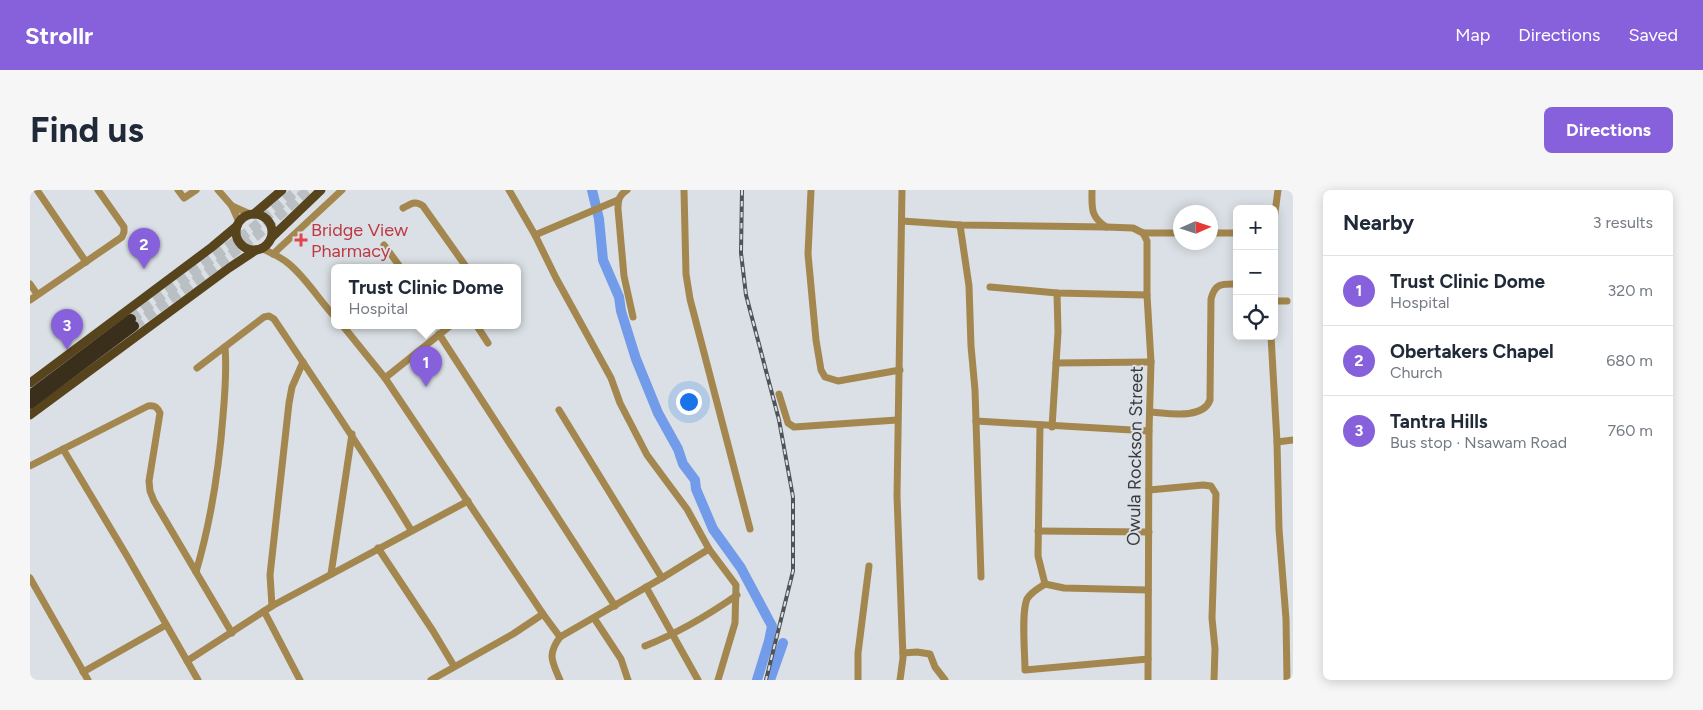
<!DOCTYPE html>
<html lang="en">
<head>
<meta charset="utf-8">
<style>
	body { margin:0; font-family:Figtree,sans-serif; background:#f6f6f7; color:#1f2937 }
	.controls { position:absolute; right:15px; top:15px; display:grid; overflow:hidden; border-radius:8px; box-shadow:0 2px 12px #0003 }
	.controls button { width:45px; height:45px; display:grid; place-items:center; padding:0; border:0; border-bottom:1px solid #e0e1e3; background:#fff; color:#1f2937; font:25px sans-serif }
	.compass { position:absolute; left:1143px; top:15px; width:45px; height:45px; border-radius:50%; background:#fff; box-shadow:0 2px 12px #0003; rotate:87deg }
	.you { position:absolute; left:658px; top:211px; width:18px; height:18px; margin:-12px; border:4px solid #fff; border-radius:50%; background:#1a73e8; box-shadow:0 0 0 8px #1a73e833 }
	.badge { display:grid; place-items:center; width:32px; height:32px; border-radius:50%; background:#8761dc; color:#fff; font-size:16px; font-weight:700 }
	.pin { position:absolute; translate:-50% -41px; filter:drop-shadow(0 1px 2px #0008) }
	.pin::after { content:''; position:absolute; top:26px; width:18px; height:15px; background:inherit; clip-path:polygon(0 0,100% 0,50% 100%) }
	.popup { position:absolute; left:301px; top:74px; width:190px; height:65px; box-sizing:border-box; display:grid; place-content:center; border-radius:8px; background:#fff; filter:drop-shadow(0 1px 4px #0005); font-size:16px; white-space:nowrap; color:#747a83 }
	.popup b { font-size:19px; color:#1f2937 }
	.popup::after { content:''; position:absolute; left:50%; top:100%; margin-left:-10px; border:10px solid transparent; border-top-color:#fff }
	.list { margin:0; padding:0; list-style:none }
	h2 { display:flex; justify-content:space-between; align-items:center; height:65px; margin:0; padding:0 20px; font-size:21px }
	h2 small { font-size:16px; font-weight:400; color:#747a83 }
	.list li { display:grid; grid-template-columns:32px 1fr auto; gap:15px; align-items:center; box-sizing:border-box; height:70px; padding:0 20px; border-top:1px solid #e0e1e3 }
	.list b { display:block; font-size:19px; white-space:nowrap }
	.list p { margin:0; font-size:16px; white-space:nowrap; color:#747a83 }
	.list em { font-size:16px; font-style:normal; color:#747a83 }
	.icon { flex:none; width:28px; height:28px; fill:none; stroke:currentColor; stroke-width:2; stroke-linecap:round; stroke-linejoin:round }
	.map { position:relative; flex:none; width:1263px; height:490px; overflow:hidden; border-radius:8px }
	header { display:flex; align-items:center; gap:30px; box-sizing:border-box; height:70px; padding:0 25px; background:#8761dc; color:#fff }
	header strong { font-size:24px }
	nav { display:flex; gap:28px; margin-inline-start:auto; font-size:18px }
	.intro { display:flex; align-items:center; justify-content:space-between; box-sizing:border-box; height:120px; padding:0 30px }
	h1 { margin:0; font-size:35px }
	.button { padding:12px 22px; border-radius:8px; background:#8761dc; color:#fff; font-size:18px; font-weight:700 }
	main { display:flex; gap:30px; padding:0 30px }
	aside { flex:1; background:#fff; border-radius:8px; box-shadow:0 2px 12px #0003 }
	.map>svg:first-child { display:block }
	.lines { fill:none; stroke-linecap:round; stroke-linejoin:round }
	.river { stroke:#729bea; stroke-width:10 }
	.highway-tunnel { stroke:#babfc4; stroke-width:10; stroke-dasharray:10 5; stroke-linecap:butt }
	.minor { stroke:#a4874e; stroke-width:7 }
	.major { stroke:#58441c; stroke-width:9 }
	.highway { stroke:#392f1a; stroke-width:10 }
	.rail-casing { stroke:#4f5355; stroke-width:4 }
	.rail { stroke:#dae0e5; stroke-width:2; stroke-dasharray:5.5; stroke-linecap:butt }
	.health-dot { fill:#e0444e; stroke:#dae0e5; stroke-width:2 }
	.labels { text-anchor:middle; stroke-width:4; stroke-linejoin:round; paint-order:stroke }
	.health-label { font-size:18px; fill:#be3a42; stroke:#dae0e5; text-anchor:start }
	.street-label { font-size:18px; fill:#393c3e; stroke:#dae0e5 }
</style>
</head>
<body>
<header>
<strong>Strollr</strong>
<nav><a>Map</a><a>Directions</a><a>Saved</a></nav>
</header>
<div class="intro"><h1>Find us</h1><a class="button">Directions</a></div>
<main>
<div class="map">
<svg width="1263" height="490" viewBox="0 0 1263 490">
	<rect width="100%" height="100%" fill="#dae0e5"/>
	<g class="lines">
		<g class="river">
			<path d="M562,0l7,29 4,41 16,37 2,14 15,48 22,54 20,36 5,15 12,16 1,9 17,40 28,39 31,58 -3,15 -12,39"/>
			<path d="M740,490l13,-37"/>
		</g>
		<g class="highway-tunnel">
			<path d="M101,129l122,-91 44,-38"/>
			<path d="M104,136l122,-90 52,-46"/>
		</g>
		<g class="minor">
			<path d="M7,0l49,72"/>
			<path d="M148,0l6,8 12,-8"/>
			<path d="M188,0l14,16 7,16"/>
			<path d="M479,0l26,45 21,43 55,100 9,25 27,52 40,54 22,40 27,36 -1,38 -17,57"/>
			<path d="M597,0c-8,5 -9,10 -9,19l6,67 9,41"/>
			<path d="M654,0l2,84 4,25 60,230"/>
			<path d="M781,0l-3,64 8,86 5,30 4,7 13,4 62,-11"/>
			<path d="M1062,0c0,18 -2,26 14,37"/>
			<path d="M202,16l18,8"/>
			<path d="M373,18c8,-4 12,-8 20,-2l44,62"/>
			<path d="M1244,30l4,-30"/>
			<path d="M872,31l58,4 146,2 27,1 10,5h37"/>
			<path d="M930,35l9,61 2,60 4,44 6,187"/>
			<path d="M1113,43l4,8v54l4,67 -2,69 -1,249"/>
			<path d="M1180,43h27"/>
			<path d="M505,45l83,-35"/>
			<path d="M354,55l17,23"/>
			<path d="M231,58c10,5 20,9 28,16 18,15 30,36 46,53"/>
			<path d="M243,64l69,-64"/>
			<path d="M0,94l7,10"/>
			<path d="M960,97l67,6 90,2"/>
			<path d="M0,110l92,-63 2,-5v-5l-26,-37"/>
			<path d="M1244,111h13"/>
			<path d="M313,136l42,52 158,236 17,23"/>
			<path d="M447,136l11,17"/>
			<path d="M409,144l176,272"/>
			<path d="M1241,146l6,106 2,87 7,90 1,61"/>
			<path d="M1026,173l95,-1"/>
			<path d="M167,178l67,-51 5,-1 5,3c47,70 94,139 137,211"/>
			<path d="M355,188l65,-52"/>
			<path d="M749,204l9,29 6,4 103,-7"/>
			<path d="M529,220l103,168"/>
			<path d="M1120,222c17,1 53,8 60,-12l1,-101c4,-16 10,-15 26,-15"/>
			<path d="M946,231l173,10"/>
			<path d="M1010,235l-2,131 7,28 19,4 84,2"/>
			<path d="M1022,237l6,-95 -1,-39"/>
			<path d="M1247,252l16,-2"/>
			<path d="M33,259l64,107 71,124"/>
			<path d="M0,276l118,-60c7,-1 9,1 12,7l-11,68 1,10 4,10 78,132"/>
			<path d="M1119,300l54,-5 8,1 5,8 -4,124 3,31 -1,31"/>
			<path d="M1008,341l111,1"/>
			<path d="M348,358l55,83 21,35"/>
			<path d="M166,382c15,-51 23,-103 27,-156 2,-23 4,-46 2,-69"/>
			<path d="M301,384l21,-140"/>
			<path d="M0,388l58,102"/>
			<path d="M1015,394c-6,4 -14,8 -18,15 -6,14 -2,54 -2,71l123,-11"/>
			<path d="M616,397l52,93"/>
			<path d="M242,416l-2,-31 19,-172 3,-16 11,-25"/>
			<path d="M234,421l36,69"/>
			<path d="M564,428l27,41 7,21"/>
			<path d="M615,456c33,-13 62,-30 92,-51"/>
			<path d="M873,463l14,-1 13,2 5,13 10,13"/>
			<path d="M157,471l85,-55 196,-105"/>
			<path d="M53,482l83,-47"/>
			<path d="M401,490l82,-46 30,-20"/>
			<path d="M530,490c-8,-19 -13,-25 0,-43l102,-59 47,-29"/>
			<path d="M828,490v-27l11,-87"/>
			<path d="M870,490l3,-22 -6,-162 5,-306"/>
		</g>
		<g class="major">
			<path d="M224,24l28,-24"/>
			<circle cx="224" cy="42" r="18"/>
			<path d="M241,48l50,-48"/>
			<path d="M0,193l182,-136 25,-21"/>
			<path d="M0,225l199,-147 27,-18"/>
		</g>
		<g class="highway">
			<path d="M0,205l101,-76"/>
			<path d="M0,214l104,-78"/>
		</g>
		<defs>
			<path id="rail" d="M712,0l-1,63 5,42 33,125 14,77v74l-27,109"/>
		</defs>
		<use href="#rail" class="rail-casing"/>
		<use href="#rail" class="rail"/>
	</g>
	<path class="health-dot" d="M268.5 42.5h5v5h5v5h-5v5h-5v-5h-5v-5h5z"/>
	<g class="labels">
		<g class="health-label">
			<text x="281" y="46">Bridge View<tspan x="281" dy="21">Pharmacy</tspan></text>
		</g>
		<g class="street-label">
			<text transform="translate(1105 266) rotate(-89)" y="6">Owula Rockson Street</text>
		</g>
	</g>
</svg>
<div class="controls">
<button>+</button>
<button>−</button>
<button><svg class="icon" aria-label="locate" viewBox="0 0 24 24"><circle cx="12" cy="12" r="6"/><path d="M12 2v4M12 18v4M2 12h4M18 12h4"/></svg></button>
</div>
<svg class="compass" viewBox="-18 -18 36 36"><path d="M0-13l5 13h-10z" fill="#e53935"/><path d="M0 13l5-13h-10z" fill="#747a83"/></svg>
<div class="you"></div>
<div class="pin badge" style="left:396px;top:197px">1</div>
<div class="popup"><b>Trust Clinic Dome</b>Hospital</div>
<div class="pin badge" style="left:114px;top:79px">2</div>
<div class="pin badge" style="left:37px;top:160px">3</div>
</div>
<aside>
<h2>Nearby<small>3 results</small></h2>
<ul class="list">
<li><span class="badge">1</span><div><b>Trust Clinic Dome</b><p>Hospital</p></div><em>320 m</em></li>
<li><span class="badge">2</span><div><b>Obertakers Chapel</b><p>Church</p></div><em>680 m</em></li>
<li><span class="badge">3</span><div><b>Tantra Hills</b><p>Bus stop · Nsawam Road</p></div><em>760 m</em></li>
</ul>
</aside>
</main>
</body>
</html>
